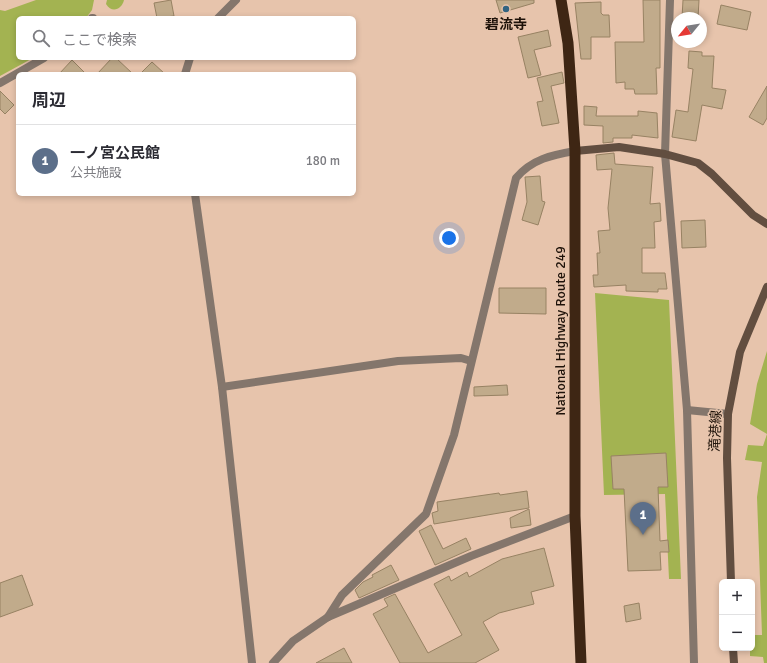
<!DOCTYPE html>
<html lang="ja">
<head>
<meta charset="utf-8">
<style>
	body { margin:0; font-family:Signika,"Noto Sans JP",sans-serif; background:#f2f2f3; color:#2b2b33 }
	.controls { position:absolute; right:12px; bottom:12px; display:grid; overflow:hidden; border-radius:6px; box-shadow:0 2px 6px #0003 }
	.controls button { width:36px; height:36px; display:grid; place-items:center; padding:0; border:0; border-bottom:1px solid #e1e1e2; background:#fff; color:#2b2b33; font:20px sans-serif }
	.compass { position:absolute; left:671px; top:12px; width:36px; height:36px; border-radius:50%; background:#fff; box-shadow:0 2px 6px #0003; rotate:240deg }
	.you { position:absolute; left:449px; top:238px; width:14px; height:14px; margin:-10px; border:3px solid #fff; border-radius:50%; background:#1a73e8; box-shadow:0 0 0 6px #1a73e833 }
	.badge { display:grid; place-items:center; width:26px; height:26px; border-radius:50%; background:#316381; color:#fff; font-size:13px; font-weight:700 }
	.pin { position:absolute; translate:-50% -33px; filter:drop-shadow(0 1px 2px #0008) }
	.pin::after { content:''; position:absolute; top:21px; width:14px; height:12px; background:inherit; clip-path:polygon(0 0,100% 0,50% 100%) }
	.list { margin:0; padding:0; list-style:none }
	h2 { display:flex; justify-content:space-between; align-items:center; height:52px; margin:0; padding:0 16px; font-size:17px }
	h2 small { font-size:13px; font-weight:400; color:#7c7c81 }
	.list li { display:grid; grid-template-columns:26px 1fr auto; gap:12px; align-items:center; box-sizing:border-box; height:72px; padding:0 16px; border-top:1px solid #e1e1e2 }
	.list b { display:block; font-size:15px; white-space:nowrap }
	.list p { margin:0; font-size:13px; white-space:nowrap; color:#7c7c81 }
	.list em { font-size:13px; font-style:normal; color:#7c7c81 }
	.icon { flex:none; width:22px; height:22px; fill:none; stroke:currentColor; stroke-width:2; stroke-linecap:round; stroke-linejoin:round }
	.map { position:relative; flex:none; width:767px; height:663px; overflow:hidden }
	.search { position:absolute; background:#fff; box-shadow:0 2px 6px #0003; left:16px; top:16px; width:340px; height:44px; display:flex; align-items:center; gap:10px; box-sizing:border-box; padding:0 14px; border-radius:6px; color:#7c7c81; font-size:15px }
	.panel { position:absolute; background:#fff; box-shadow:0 2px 6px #0003; left:16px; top:72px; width:340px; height:124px; border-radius:6px }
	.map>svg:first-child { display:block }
	.green { fill:#a3b351 }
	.building { fill:#c1ab8b; stroke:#978263 }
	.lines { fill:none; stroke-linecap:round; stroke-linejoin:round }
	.minor { stroke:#84766c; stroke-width:8 }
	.secondary { stroke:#624e40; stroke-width:8 }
	.trunk { stroke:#3e2614; stroke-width:11 }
	.poi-dot { fill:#316381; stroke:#e7c4ac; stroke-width:1.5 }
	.labels { text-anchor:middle; stroke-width:3; stroke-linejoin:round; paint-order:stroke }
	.poi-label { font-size:14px; font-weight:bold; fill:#1e1209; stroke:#e7c4ac }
	.street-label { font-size:14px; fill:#1e1209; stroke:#e7c4ac }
</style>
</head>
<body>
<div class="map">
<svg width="767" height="663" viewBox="0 0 767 663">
	<rect width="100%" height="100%" fill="#e7c4ac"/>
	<g class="green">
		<path d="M36,0h58l-2,10 -6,8h-68v40h15l-33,18v-66l5,1z"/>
		<path d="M107,0h17c-2,9 -12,14 -18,4z"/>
		<path d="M595,293l74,7 12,279h-12l-4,-85 -61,1z"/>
		<path d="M767,351v312h-3l-1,-6 -13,-1v-8h2v-13h10l-5,-138 5,-35 -17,-2 3,-15 15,1 4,-12 -17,-10 7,-40z"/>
	</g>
	<g class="building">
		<path d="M171,0l3,16 -17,2 -3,-15z"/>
		<path d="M496,0h38v3l-34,10z"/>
		<path d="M643,0h17v68h-4l1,26h-22l-1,-5h-9v-7l-9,1 -1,-41h29z"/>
		<path d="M683,0h16l-1,18h-16z"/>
		<path d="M601,2v11l2,2h6l1,22h-19v22h-10l-6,-56z"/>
		<path d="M721,5l30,7 -4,18 -30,-6z"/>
		<path d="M548,30l3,16 -17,4 7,25 -13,3 -10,-41z"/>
		<path d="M689,51l13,1v4h12l-2,32 14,2 -4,19 -20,-4 -6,36 -24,-4 4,-27 12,2 5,-43 -5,-1z"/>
		<path d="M112,58h4l17,16h-36z"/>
		<path d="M72,60l14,14h-27z"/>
		<path d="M152,62l13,12h-25z"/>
		<path d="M562,72l2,11 -13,3 8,37 -17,3 -5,-24 6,-1 -6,-23z"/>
		<path d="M767,86v32l-4,7 -14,-8z"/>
		<path d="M0,91l14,14 -9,9 -5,-5z"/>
		<path d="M584,106l13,1 -1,9h42v-5l19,2 1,25 -26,-3v3h-19v4l-10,1v-17l-19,-1z"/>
		<path d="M614,153l1,11 38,3 -3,37 10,-1 1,18 -7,1 1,26h-13v25h23l2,16h-9v3l-32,-1v-6l-32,2 -1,-12h5l-1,-22h3l-2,-22 12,-1 -2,-22 4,-39 -15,1 -1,-15z"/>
		<path d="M540,176l2,25 3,1 -7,23 -16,-5 5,-18 -2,-25z"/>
		<path d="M705,220l1,27 -24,1 -1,-27z"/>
		<path d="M499,288h47v26l-47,-1z"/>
		<path d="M507,385l1,10 -34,1v-9z"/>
		<path d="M666,453l2,34h-10l2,54 8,-1 1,12h-9l1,18 -33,1 -4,-82h-11l-2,-33z"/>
		<path d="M527,491l2,17 -95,16 -2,-11 6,-2 -1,-9 62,-9 1,2z"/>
		<path d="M529,509l2,16 -20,3 -1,-10z"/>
		<path d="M431,525l12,24 23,-11 5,11 -36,16 -16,-34z"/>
		<path d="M544,548l10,38 -23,6 3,12 -35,9 -16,9 16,28 -24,13h-75l-27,-49 15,-8 -4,-7 11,-5 33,59 34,-18 -28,-51 15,-8 2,5 16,-9 2,5 33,-18z"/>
		<path d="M391,565l8,15 -40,18 -4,-8 8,-8 10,-5 -1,-2z"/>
		<path d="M22,575l11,30 -33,12v-34z"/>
		<path d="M639,603l2,16 -15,3 -2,-16z"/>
		<path d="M344,648l8,15h-36z"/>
	</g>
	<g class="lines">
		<g class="minor">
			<path d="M670,0l-5,154 22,256 7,253"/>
			<path d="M92,18h1"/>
			<path d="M218,18l18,-18"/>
			<path d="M185,74l5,-16"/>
			<path d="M0,83l44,-25"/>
			<path d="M195,194l27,193 30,276"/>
			<path d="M222,387l176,-26 63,-3 10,3"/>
			<path d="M687,410l41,4"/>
			<path d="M328,617l14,-22 84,-81 28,-79 62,-257c16,-19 36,-23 59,-27"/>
			<path d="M273,663l20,-22 35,-24 143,-61 104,-40"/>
		</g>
		<g class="secondary">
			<path d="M575,151l44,-4 46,7 33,9 14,11 41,41 14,9"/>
			<path d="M731,582l-4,-124 1,-44 12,-62 27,-65"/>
			<path d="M733,648l1,15"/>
		</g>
		<path class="trunk" d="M561,0l7,43 7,108v365l6,147"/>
	</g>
	<circle class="poi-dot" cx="506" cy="9" r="4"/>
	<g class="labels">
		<g class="poi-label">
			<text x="506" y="29">碧流寺</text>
		</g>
		<g class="street-label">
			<text transform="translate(560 331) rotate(-90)" y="5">National Highway Route 249</text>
			<text transform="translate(715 431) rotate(-87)" y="5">滝港線</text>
		</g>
	</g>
</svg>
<div class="controls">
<button>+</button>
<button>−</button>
</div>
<svg class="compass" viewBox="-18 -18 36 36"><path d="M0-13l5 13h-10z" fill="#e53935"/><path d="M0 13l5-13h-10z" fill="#7c7c81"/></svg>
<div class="you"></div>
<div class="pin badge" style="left:643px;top:535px;background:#5c6f8a">1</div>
<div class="search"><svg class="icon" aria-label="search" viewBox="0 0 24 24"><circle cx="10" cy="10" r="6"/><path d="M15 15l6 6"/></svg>ここで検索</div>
<section class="panel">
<h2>周辺<small></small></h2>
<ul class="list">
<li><span class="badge" style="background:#5c6f8a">1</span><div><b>一ノ宮公民館</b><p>公共施設</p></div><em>180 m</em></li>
</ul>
</section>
</div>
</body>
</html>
